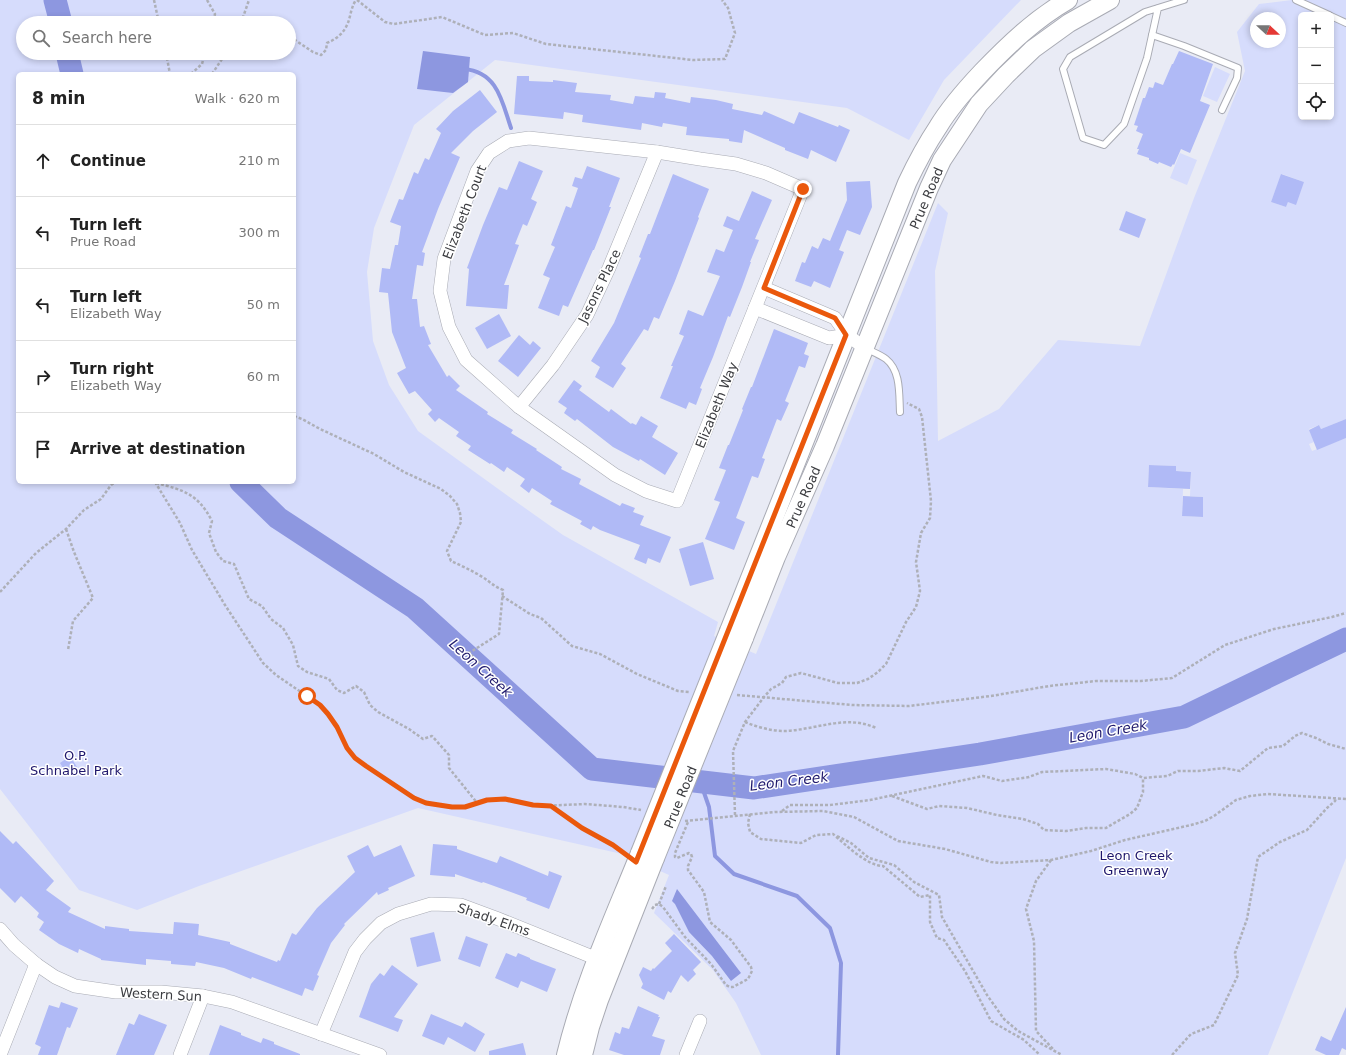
<!DOCTYPE html>
<html lang="en">
<head>
<meta charset="utf-8">
<style>
	body { margin:0; font-family:"DejaVu Sans",sans-serif; background:#f6f6f6; color:#222 }
	.controls { position:absolute; right:12px; top:12px; display:grid; overflow:hidden; border-radius:6px; box-shadow:0 2px 6px #0003 }
	.controls button { width:36px; height:36px; display:grid; place-items:center; padding:0; border:0; border-bottom:1px solid #e0e0e0; background:#fff; color:#222; font:20px sans-serif }
	.compass { position:absolute; left:1250px; top:12px; width:36px; height:36px; border-radius:50%; background:#fff; box-shadow:0 2px 6px #0003; rotate:112deg }
	.stop { position:absolute; width:12px; height:12px; margin:-9px; border:3px solid #ea580c; border-radius:50%; background:#fff }
	.stop.end { background:#ea580c; border-color:#fff; box-shadow:0 1px 4px #0008 }
	.list { margin:0; padding:0; list-style:none }
	h2 { display:flex; justify-content:space-between; align-items:center; height:52px; margin:0; padding:0 16px; font-size:17px }
	h2 small { font-size:13px; font-weight:400; color:#767676 }
	.list li { display:grid; grid-template-columns:26px 1fr auto; gap:12px; align-items:center; box-sizing:border-box; height:72px; padding:0 16px; border-top:1px solid #e0e0e0 }
	.list b { display:block; font-size:15px; white-space:nowrap }
	.list p { margin:0; font-size:13px; white-space:nowrap; color:#767676 }
	.list em { font-size:13px; font-style:normal; color:#767676 }
	.icon { flex:none; width:22px; height:22px; fill:none; stroke:currentColor; stroke-width:2; stroke-linecap:round; stroke-linejoin:round }
	.map { position:relative; flex:none; width:1346px; height:1055px; overflow:hidden }
	.search { position:absolute; background:#fff; box-shadow:0 2px 6px #0003; left:16px; top:16px; width:280px; height:44px; display:flex; align-items:center; gap:10px; box-sizing:border-box; padding:0 14px; border-radius:22px; color:#767676; font-size:15px }
	.panel { position:absolute; background:#fff; box-shadow:0 2px 6px #0003; left:16px; top:72px; width:280px; height:412px; border-radius:6px }
	.map>svg:first-child { display:block }
	.green { fill:#d6dcfc; fill-rule:evenodd }
	.water { fill:#8d97e0 }
	.lines { fill:none; stroke-linecap:round; stroke-linejoin:round }
	.stream { stroke:#8d97e0; stroke-width:4 }
	.river { stroke:#8d97e0; stroke-width:23 }
	.building { fill:#b0baf6 }
	.service-casing { stroke:#a9abb4; stroke-width:8 }
	.minor-casing { stroke:#a9abb4; stroke-width:14 }
	.secondary-casing { stroke:#a9abb4; stroke-width:20 }
	.path { stroke:#aeb0b8; stroke-width:2.5; stroke-dasharray:3 2; stroke-linecap:butt }
	.service { stroke:#fff; stroke-width:6 }
	.minor { stroke:#fff; stroke-width:13 }
	.secondary { stroke:#fff; stroke-width:18 }
	.secondary-bridge-casing { stroke:#a9abb4; stroke-width:20; stroke-linecap:butt }
	.secondary-bridge { stroke:#fff; stroke-width:18 }
	.route { stroke:#ea580c; stroke-width:5 }
	.labels { text-anchor:middle; stroke-width:3; stroke-linejoin:round; paint-order:stroke }
	.street-label { font-size:13px; fill:#3c3d41; stroke:#fff }
	.park-label { font-size:13px; fill:#1f176c; stroke:#fff }
	.water-label { font-size:14px; font-style:italic; fill:#211b6e; stroke:#fff }
</style>
</head>
<body>
<div class="map">
<svg width="1346" height="1055" viewBox="0 0 1346 1055">
	<rect width="100%" height="100%" fill="#e9ebf5"/>
	<g class="green">
		<path d="M0,0h1021l-77,80 -35,60 -62,-32 -352,-48 -81,65 -40,103 -7,44 6,69 16,44 29,46 90,65 55,39 155,87 -4,14 42,18 182,-451 10,10 -13,58 3,170 61,-32 59,-69 82,6 54,-148 51,-127 -8,-39 22,-28 33,-4h54v419l-25,10 -2,-4 -10,4 5,13 -5,2 3,7 34,-13v420l-78,197h-507l-25,-52 -23,-33 -59,-57 15,-38 -47,-21 -204,-46 -219,78 -62,24 -58,-20 -79,-101zM1301,15h30v102h-30zM1256,18h24v24h-24zM23,23h266v30h-266zM18,74h276v408h-276zM1282,174l22,8 -16,20 -2,5 -15,-5zM1149,465l27,1v5l15,1 -1,24 13,1v20l-21,-1 1,-27 -35,-2z"/>
		<path d="M1215,67l15,7 -13,28 -14,-6z"/>
		<path d="M1180,153l17,7 -10,25 -17,-7z"/>
	</g>
	<g class="water">
		<path d="M423,51l47,6 -2,25 -15,11 -36,-4z"/>
		<path d="M677,889l64,84 -10,8 -19,-25 -23,-24 -14,-28 -3,-3z"/>
	</g>
	<g class="lines">
		<g class="stream">
			<path d="M464,69c34,3 38,33 47,59"/>
			<path d="M700,781l9,26 6,49 19,18 63,22 33,32 11,35 -3,92"/>
		</g>
		<g class="river">
			<path d="M55,0l6,23"/>
			<path d="M67,53l5,21"/>
			<path d="M241,482l37,36 137,90 177,161 162,19 226,-34 204,-37 162,-78"/>
		</g>
	</g>
	<g class="building">
		<path d="M1179,51l34,13 -13,37 10,4 -20,48 -9,-4 -7,16 -1,-1 -2,3 -12,-5 -1,2 -9,-4v-2l-12,-4 2,-5h-2l6,-15 -7,-3 2,-5 -4,-1 9,-27h2l4,-11 4,1 2,-6 8,3 9,-21h1z"/>
		<path d="M517,76h12v5l24,1v-2l24,3 -2,9 36,3 -1,5 23,4 2,-8 19,2 1,-6 11,1 -1,5 25,5 1,-6 25,3 17,4 -1,5 30,6 2,-4 30,13 5,-12 39,15 1,-2 11,5 -14,32 -25,-12 -3,9 -23,-9v-2l-41,-18 -2,13 -13,-2v-2l-43,-4 1,-8 -24,-4 -1,4 -20,-4 -1,7 -59,-8 1,-7 -19,-3 -1,7 -49,-5z"/>
		<path d="M480,90l17,22 -24,19 -22,22 9,4 -22,52 -16,43 3,1 -2,13 -6,-1 -5,34h5l3,28 4,-1 7,18 -3,1 19,32 2,-2 11,11 -4,4 32,22 -1,2 26,16 -2,3 26,16 -1,1 26,17 -1,2 20,10 -2,5 41,22 2,-3 13,5 -2,4 11,4 -4,9 31,12 -11,26 -12,-5 -2,6 -12,-5 6,-14 -40,-15 -7,-4 -2,4 -11,-6 2,-3 -32,-17 2,-3 -20,-13 -3,5 -9,-7 5,-7 -18,-12 -3,5 -13,-9 -1,1 -22,-14 3,-4 -15,-10 3,-4 -20,-14 -4,4 -7,-8 4,-4 -17,-19 -6,3 -12,-21 9,-5 -14,-36 -4,-39 -9,-1 3,-24 8,1 5,-24h3l3,-19 -11,-4 9,-23 4,1 11,-28 4,2 7,-16 4,2 12,-27 -5,-4 17,-18z"/>
		<path d="M519,161l24,10 -12,28 6,3 -10,24 -4,-2 -8,20 4,1 -15,40h5l-2,24 -41,-3 3,-37 -2,-1 16,-43 16,-38 8,3z"/>
		<path d="M587,166l33,12 -11,29h2l-17,43h-1l-25,57 -5,-2 -4,11 -21,-8 12,-30 -7,-3 12,-28 -4,-2 15,-39 5,2 7,-20 -6,-2 3,-9 7,2z"/>
		<path d="M673,174l36,15 -11,28 1,1 -24,63 -16,38 -5,-2 -6,14 -4,-2 -23,35 5,4 -13,20 -18,-11 5,-10 -9,-6 23,-38 27,-65 -2,-1 9,-23h2z"/>
		<path d="M1281,174l23,8 -8,23 -8,-3 -2,5 -15,-5z"/>
		<path d="M870,181l2,26 -12,28 -13,-5 -8,20 5,2 -14,36 -16,-7 -3,6 -16,-6 7,-19 3,1 7,-17 6,3 5,-11 7,3 17,-41 -1,-18z"/>
		<path d="M752,191l20,9 -17,39 4,1 -9,22h1l-9,25 -12,30 -2,-1 -15,41 -13,31 2,1 -6,16 -7,-3 -3,7 -26,-11 13,-32h-2l13,-30 -5,-2 9,-24 15,6 17,-40 -13,-4 9,-23 8,3 9,-22 -10,-4 4,-10 12,5z"/>
		<path d="M1126,211l20,8 -7,19 -20,-8z"/>
		<path d="M499,314l12,22 -24,13 -12,-21z"/>
		<path d="M774,329l34,14 -4,11 5,2 -4,12 -6,-2 -14,35 4,2 -8,18 -4,-2 -15,39 3,1 -7,19 -6,-2 -16,42 9,4 -11,28 -29,-11 15,-37 -6,-2 12,-30 -7,-2 9,-23h1l14,-35 -1,-1 9,-22h1z"/>
		<path d="M519,335l11,10 3,-4 8,7 -23,29 -20,-16z"/>
		<path d="M574,380l8,6 -3,4 30,22 2,-3 20,15 1,-1 4,2 5,-9 17,10 -6,11 26,16 -13,22 -25,-16 -1,2 -26,-14 -36,-28 -2,2 -11,-8 3,-5 -9,-6z"/>
		<path d="M1346,419v19l-29,12 -8,-20 10,-5 2,4z"/>
		<path d="M1149,465l27,1v5l15,1 -1,17 -42,-2z"/>
		<path d="M1183,496l20,1v20l-21,-1z"/>
		<path d="M703,542l11,37 -24,7 -11,-37z"/>
		<path d="M70,756l7,11 -11,6 -6,-10z"/>
		<path d="M0,831l13,13 3,-3 38,40 -8,9 25,18 -3,4 37,17v-3l24,3v2l44,3 1,-12 25,2 -1,11 32,7v2l47,18 1,-2 2,1 12,-28 4,2 21,-27 38,-36 -8,-16 21,-11 6,12 27,-12 14,31 -27,12 1,2 -11,5 -1,-3 -33,32 1,1 -14,18 -14,32 2,1 -6,15 -8,-3 -3,8 -50,-19 -1,2 -27,-11 -28,-6 -1,4 -24,-2v-3l-25,-2v6l-45,-5v-1l-22,-10 -1,4 -19,-9 -20,-14 5,-8 -7,-5 2,-4 -18,-17 -6,7 -15,-15z"/>
		<path d="M433,844l24,2v3l40,14 3,-7 48,20 1,-5 13,5 -13,33 -23,-9 1,-2 -44,-16 -1,1 -27,-9v3l-25,-2z"/>
		<path d="M434,932l7,29 -24,6 -7,-29z"/>
		<path d="M674,934l27,28 -8,8 3,4 -8,8 -7,-7 -10,18 -3,-2 -4,9 -23,-12 2,-4 -4,-9 4,-8 8,4 2,-3 1,1 18,-18 -7,-8z"/>
		<path d="M466,936l22,8 -8,23 -22,-8z"/>
		<path d="M506,953l10,4 2,-4 12,5v1l26,10 -9,23 -26,-11 -3,7 -23,-10z"/>
		<path d="M392,965l26,19 -24,33 9,3 -5,12 -39,-15 12,-33 9,-11 4,3z"/>
		<path d="M61,1002l17,6 -8,20 -3,-1 -10,28h-19l3,-8 -6,-3 14,-39 10,3z"/>
		<path d="M638,1006l21,9 -1,2h2l-8,19 13,4 -5,15h-36l-15,-5 6,-18 5,2 2,-7 7,2z"/>
		<path d="M1346,1007v43l-4,-2 -3,7h-13l-11,-5 6,-14 10,5z"/>
		<path d="M139,1014l28,11 -13,30h-38l13,-32 5,2z"/>
		<path d="M431,1014l31,13 3,-5 20,12 -10,18 -27,-15 -4,8 -22,-9z"/>
		<path d="M220,1025l21,8v2l20,8 2,-5 11,4v2l26,10v1h-91z"/>
		<path d="M523,1043l3,12h-37v-4z"/>
	</g>
	<g class="lines">
		<defs>
			<g id="service">
				<path d="M1296,0l33,15"/>
				<path d="M1158,8l-11,50 -23,66 -20,21 -21,-7 -20,-69 7,-12 75,-45 39,-12"/>
				<path d="M1331,16l15,7"/>
				<path d="M1152,35l32,11 54,22 -1,10 -15,32"/>
				<path d="M867,349c6,3 14,6 19,10 15,12 13,35 14,53"/>
			</g>
			<g id="minor">
				<path d="M529,138l128,14 43,7 36,5 30,9 37,16 -126,312 -31,-10 -31,-16 -96,-68 -53,-47 -17,-33 -9,-36 4,-32 33,-88 12,-18 19,-12z"/>
				<path d="M764,288l71,30 12,17 18,13"/>
				<path d="M755,308l74,30 18,-3"/>
				<path d="M519,407l34,-42 34,-50 22,-47 48,-116"/>
				<path d="M0,929l14,16 22,19 19,13 20,9 41,6h45l42,4 29,6 148,53"/>
				<path d="M321,1034l34,-82 10,-13 16,-16 17,-9 33,-10 30,1 35,13 109,44"/>
				<path d="M0,1055l36,-91"/>
				<path d="M180,1055l23,-59"/>
				<path d="M686,1055l14,-34"/>
			</g>
			<g id="secondary">
				<path d="M729,631l178,-448c9,-19 19,-38 31,-56 12,-20 28,-38 44,-55 26,-27 53,-53 86,-72"/>
				<path d="M744,638l32,-81 49,-111 104,-258 13,-28 37,-56 27,-29 27,-26 36,-26 41,-23"/>
				<path d="M566,1055c17,-70 47,-135 74,-202"/>
				<path d="M583,1055l7,-28 9,-27 56,-142"/>
			</g>
		</defs>
		<use href="#service" class="service-casing"/>
		<use href="#minor" class="minor-casing"/>
		<use href="#secondary" class="secondary-casing"/>
		<g class="path">
			<path d="M154,0l5,23"/>
			<path d="M207,0l8,14 -2,9"/>
			<path d="M357,0l28,22 9,2 48,-7 43,18 28,-2 33,11 147,16 32,-1 10,-26 -7,-25 -6,-8"/>
			<path d="M241,23l8,-23"/>
			<path d="M289,41l6,-1 18,12 8,3 5,-5 1,-7c7,-3 15,-8 19,-16 5,-9 4,-18 10,-27"/>
			<path d="M166,53l4,21"/>
			<path d="M193,74l-1,-1 10,-9 3,-11"/>
			<path d="M212,74l14,-21"/>
			<path d="M294,416l8,3 18,10 54,25 30,18 37,17 9,7 7,8 3,9 1,9 -14,29 4,10c11,5 22,10 33,17 6,4 11,9 19,12l-4,44 -30,19 42,38"/>
			<path d="M155,482l25,41 12,27 33,55 38,58 13,12 44,30 17,22 10,21 8,10 11,8 48,31 11,6 16,3 24,1 22,-7 18,-1 37,7 43,-2 38,3 18,3"/>
			<path d="M156,483c28,7 42,11 56,38l-3,12 7,19 7,9 11,3 15,35 13,7 9,13 12,9 10,17 5,21 9,6 22,7 8,11 7,3 12,-7 8,6 6,13 8,7 31,17 14,10 9,-3 17,19v13l29,36"/>
			<path d="M66,529l8,23 19,46 -20,23 -5,29"/>
			<path d="M0,592l36,-39 30,-24 18,-19 17,-11 10,-14 5,-3"/>
			<path d="M502,596l28,18 11,4 31,28 28,8 37,20 41,17 12,1"/>
			<path d="M737,695l115,10 57,1 82,-10 58,-10 47,-5h45l31,-3 53,-33 49,-16 58,-12 14,-4"/>
			<path d="M745,722c12,5 26,9 39,9 32,-1 62,-17 92,-3"/>
			<path d="M892,796l35,13 12,-3 28,2 30,7 26,4 15,5 6,6 22,1 20,-3h20l10,-6 14,-8 7,-6 6,-16v-14"/>
			<path d="M551,806l31,22 31,17 11,8"/>
			<path d="M782,811l8,-6h40l40,-5 113,-24 19,5 27,-4 13,-5 64,-3 29,5 8,4 24,-2 11,-5h20l26,-3 16,3 28,-23 15,-2 12,-10 7,-3 14,5 12,6 18,5"/>
			<path d="M750,814l-2,9 2,9 11,7 40,4 15,-8 17,-1c12,10 34,32 50,32l37,31 10,-2v27l7,16 7,2 21,31 26,50 33,19 16,15"/>
			<path d="M735,815l-2,-64 12,-29 19,-25 7,-8 11,-6 4,-6 15,-4 37,10h19l11,-4 10,-7 8,-8 20,-42 10,-15 4,-16 -4,-29 5,-29 9,-15 1,-17 -9,-84 -3,-8 -12,-6"/>
			<path d="M685,821l90,-9 48,-1 31,6 44,24 47,8 46,13 10,1 50,-3 40,-9 34,-11 66,-15 14,-4 9,-5 22,-16 14,-4 18,-2 78,5"/>
			<path d="M837,836l14,7 18,15 25,7 20,17 25,13 3,22 45,78 17,24 14,12 44,24"/>
			<path d="M1051,860l-15,21 -10,28 8,32 2,90 18,19"/>
			<path d="M659,904l7,-18"/>
			<path d="M652,909l3,-4 4,-1 4,3 22,30 26,27 15,21 4,2h3l15,-8 4,-8 -1,-4 -20,-27 -21,-18 -6,-30 -16,-22v-4l4,-9 -1,-3 -2,-1 -12,5 -2,-1v-4l13,-31"/>
			<path d="M1172,1055l19,-21 23,-9 24,-50 -3,-22 12,-34 11,-62 22,-15 27,-12 20,-22 8,-7 1,-3"/>
		</g>
		<use href="#service" class="service"/>
		<use href="#minor" class="minor"/>
		<use href="#secondary" class="secondary"/>
		<defs>
			<g id="secondary-bridge">
				<path d="M640,853l89,-222"/>
				<path d="M655,858l89,-220"/>
			</g>
		</defs>
		<use href="#secondary-bridge" class="secondary-bridge-casing"/>
		<use href="#secondary-bridge" class="secondary-bridge"/>
	</g>
	<g class="lines">
		<path class="route" d="M307,696l13,9 8,9 9,13 10,21 8,10 11,8 48,32 12,5 26,4h13l22,-7 18,-1 28,6 18,1 31,22 31,17 23,17 210,-527 -11,-17 -71,-30 39,-99"/>
	</g>
	<g class="labels">
		<g class="street-label">
			<text transform="translate(926 198) rotate(-67)" y="5">Prue Road</text>
			<text transform="translate(464 212) rotate(-69)" y="5">Elizabeth Court</text>
			<text transform="translate(599 286) rotate(-64)" y="5">Jasons Place</text>
			<text transform="translate(716 405) rotate(-68)" y="5">Elizabeth Way</text>
			<text transform="translate(803 497) rotate(-66)" y="5">Prue Road</text>
			<text transform="translate(680 797) rotate(-68)" y="5">Prue Road</text>
			<text transform="translate(494 919) rotate(19)" y="5">Shady Elms</text>
			<text transform="translate(161 994) rotate(3)" y="5">Western Sun</text>
		</g>
		<g class="park-label">
			<text x="76" y="760">O.P.<tspan x="76" dy="15">Schnabel Park</tspan></text>
			<text x="1136" y="860">Leon Creek<tspan x="1136" dy="15">Greenway</tspan></text>
		</g>
		<g class="water-label">
			<text transform="translate(481 668) rotate(42)" y="5">Leon Creek</text>
			<text transform="translate(1108 731) rotate(-10)" y="5">Leon Creek</text>
			<text transform="translate(789 781) rotate(-7)" y="5">Leon Creek</text>
		</g>
	</g>
</svg>
<div class="controls">
<button>+</button>
<button>−</button>
<button><svg class="icon" aria-label="locate" viewBox="0 0 24 24"><circle cx="12" cy="12" r="6"/><path d="M12 2v4M12 18v4M2 12h4M18 12h4"/></svg></button>
</div>
<svg class="compass" viewBox="-18 -18 36 36"><path d="M0-13l5 13h-10z" fill="#e53935"/><path d="M0 13l5-13h-10z" fill="#767676"/></svg>
<div class="stop" style="left:307px;top:696px"></div>
<div class="stop end" style="left:803px;top:189px"></div>
<div class="search"><svg class="icon" aria-label="search" viewBox="0 0 24 24"><circle cx="10" cy="10" r="6"/><path d="M15 15l6 6"/></svg>Search here</div>
<section class="panel">
<h2>8 min<small>Walk · 620 m</small></h2>
<ul class="list">
<li><svg class="icon" aria-label="ahead" viewBox="0 0 24 24"><path d="M12 20V5M6 11l6-6 6 6"/></svg><div><b>Continue</b></div><em>210 m</em></li>
<li><svg class="icon" aria-label="left" viewBox="0 0 24 24"><path d="M17 20v-9H6M10 6l-5 5 5 5"/></svg><div><b>Turn left</b><p>Prue Road</p></div><em>300 m</em></li>
<li><svg class="icon" aria-label="left" viewBox="0 0 24 24"><path d="M17 20v-9H6M10 6l-5 5 5 5"/></svg><div><b>Turn left</b><p>Elizabeth Way</p></div><em>50 m</em></li>
<li><svg class="icon" aria-label="right" viewBox="0 0 24 24"><path d="M7 20v-9h11M14 6l5 5-5 5"/></svg><div><b>Turn right</b><p>Elizabeth Way</p></div><em>60 m</em></li>
<li><svg class="icon" aria-label="arrive" viewBox="0 0 24 24"><path d="M6 21V4h12l-3 4 3 4H6"/></svg><div><b>Arrive at destination</b></div></li>
</ul>
</section>
</div>
</body>
</html>
